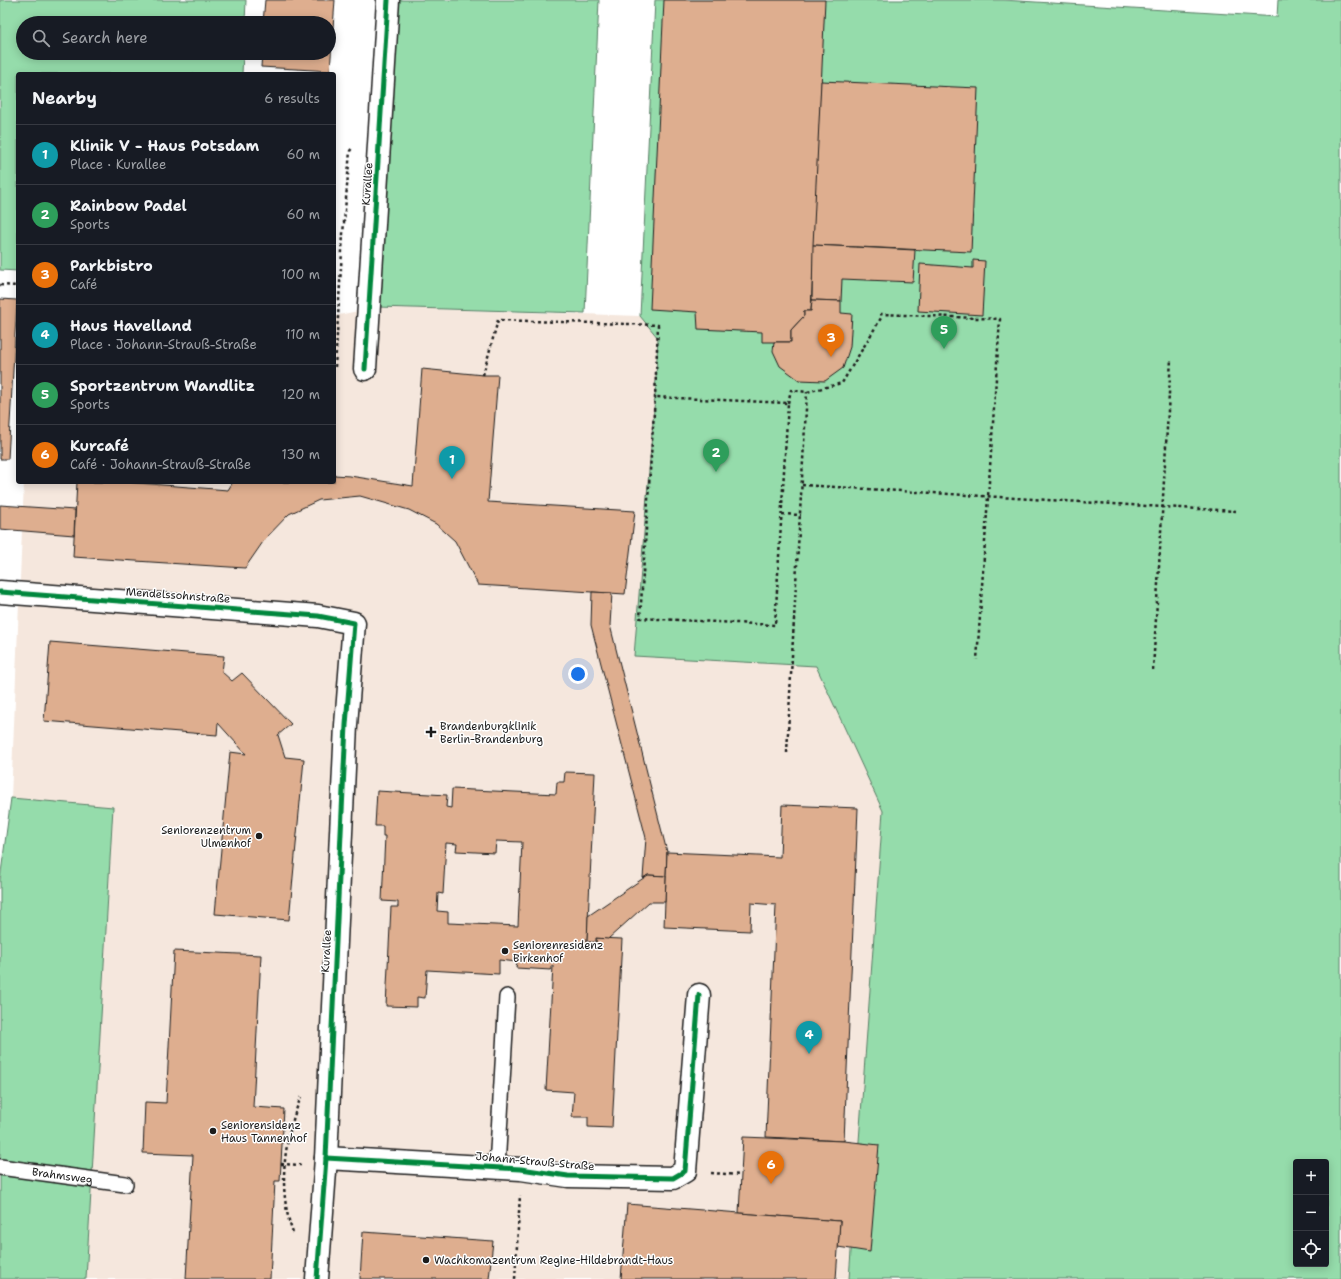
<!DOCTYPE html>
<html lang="en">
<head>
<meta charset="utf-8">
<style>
	body { margin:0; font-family:"Shantell Sans",sans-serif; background:#242831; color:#f1f3f6 }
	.controls { position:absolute; right:12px; bottom:12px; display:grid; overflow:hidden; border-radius:4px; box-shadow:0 2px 10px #0003 }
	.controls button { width:36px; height:36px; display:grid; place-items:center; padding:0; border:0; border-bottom:1px solid #363941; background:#171b24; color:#f1f3f6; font:20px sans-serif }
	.you { position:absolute; left:578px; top:674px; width:14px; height:14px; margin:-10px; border:3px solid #fff; border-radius:50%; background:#1a73e8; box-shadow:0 0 0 6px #1a73e833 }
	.badge { display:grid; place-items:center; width:26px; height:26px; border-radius:50%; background:#0b8043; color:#fff; font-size:13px; font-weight:700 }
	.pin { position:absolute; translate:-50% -33px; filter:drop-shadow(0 1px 2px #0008) }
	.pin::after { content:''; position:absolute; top:21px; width:14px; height:12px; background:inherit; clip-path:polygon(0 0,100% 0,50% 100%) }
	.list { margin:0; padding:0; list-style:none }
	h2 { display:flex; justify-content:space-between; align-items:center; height:52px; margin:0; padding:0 16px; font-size:17px }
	h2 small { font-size:13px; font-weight:400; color:#9ea1a6 }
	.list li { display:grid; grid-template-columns:26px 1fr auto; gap:12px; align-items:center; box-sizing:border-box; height:60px; padding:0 16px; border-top:1px solid #363941 }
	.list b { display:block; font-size:15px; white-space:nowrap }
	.list p { margin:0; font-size:13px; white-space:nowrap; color:#9ea1a6 }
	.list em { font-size:13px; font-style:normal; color:#9ea1a6 }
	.icon { flex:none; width:22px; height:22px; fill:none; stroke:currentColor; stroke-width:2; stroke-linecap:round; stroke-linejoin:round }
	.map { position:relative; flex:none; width:1341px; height:1279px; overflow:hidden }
	.search { position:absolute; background:#171b24; box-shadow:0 2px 10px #0003; left:16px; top:16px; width:320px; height:44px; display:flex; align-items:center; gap:10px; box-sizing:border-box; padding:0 14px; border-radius:22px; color:#9ea1a6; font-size:15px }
	.panel { position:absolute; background:#171b24; box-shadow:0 2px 10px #0003; left:16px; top:72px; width:320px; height:412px; border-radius:4px }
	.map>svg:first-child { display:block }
	.built { fill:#f5e7dd }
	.green { fill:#95dcab; stroke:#587c64; fill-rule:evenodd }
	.building { fill:#deae8f; stroke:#1c1c1c; fill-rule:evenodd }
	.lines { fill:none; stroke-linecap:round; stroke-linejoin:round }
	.lane-casing { stroke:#1c1c1c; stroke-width:18 }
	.street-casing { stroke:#1c1c1c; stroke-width:25 }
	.path { stroke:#1c1c1c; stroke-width:2.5; stroke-dasharray:3 3; stroke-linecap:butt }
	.lane { stroke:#fff; stroke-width:15 }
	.street { stroke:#fff; stroke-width:22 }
	.cycleway-casing { stroke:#fff; stroke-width:8 }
	.cycleway { stroke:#00873e; stroke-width:5 }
	.poi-dot { fill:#1c1c1c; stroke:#fff; stroke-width:1.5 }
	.labels { text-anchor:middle; stroke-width:3; stroke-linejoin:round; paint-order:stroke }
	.street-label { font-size:11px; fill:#1c1c1c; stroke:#fff }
	.poi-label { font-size:11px; fill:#1c1c1c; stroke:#fff; text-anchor:start }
</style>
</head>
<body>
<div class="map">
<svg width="1341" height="1279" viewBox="0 0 1341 1279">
	<rect width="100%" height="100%" fill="#fff"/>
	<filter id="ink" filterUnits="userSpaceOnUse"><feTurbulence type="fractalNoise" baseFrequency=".025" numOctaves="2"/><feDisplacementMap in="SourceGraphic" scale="8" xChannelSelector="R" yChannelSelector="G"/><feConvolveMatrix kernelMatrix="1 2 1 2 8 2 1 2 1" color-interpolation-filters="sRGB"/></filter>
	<g filter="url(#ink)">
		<path class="built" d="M377,307l263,9 18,22 -3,59 -21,259 182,10 67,145 -34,468h-763l27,-472 -102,-9 13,-316h310v-166z"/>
		<g class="green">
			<path d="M0,0h246l-1,23h-222v30h220l-1,21h-224v197l-18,-1z"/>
			<path d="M398,0h201l-14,313 -208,-6z"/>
			<path d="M655,0h348l274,17 1,-17h63v1279h-492l34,-468 -67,-145 -182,-10 21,-259 3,-59 -18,-22zM1296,1162h30v102h-30z"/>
			<path d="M11,798l102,9 -27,472h-86v-399z"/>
		</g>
		<g class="building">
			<path d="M265,0h70l-5,71 -69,-4 1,-14h67v-30h-66z"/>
			<path d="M664,0h161l-14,311h-7v5l-13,14v12h-29v-10l-64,-3 -1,-17 -47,-3z"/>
			<path d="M821,81l157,7 -7,164 -158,-7z"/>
			<path d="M813,245l102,5 -2,32 -71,-3 -1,22 -29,-1z"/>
			<path d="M973,260l12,1 -3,54 -64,-4 2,-47 53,4z"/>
			<path d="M0,299l17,1 -9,159h-8z"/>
			<path d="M812,300l29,1v12l11,1 -2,33 -7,21 -18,13 -26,-1 -19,-14 -7,-15 1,-9h17v-12l13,-14v-5h7z"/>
			<path d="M422,369l61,6h15l-10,127 147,9 -10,83 -147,-9 -23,-44 -19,-17 -27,-14 -49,-14 -41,4 -30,14 -24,25 -20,29 -172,-11 4,-75h47l104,8 5,-8h101v-7l16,1 63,10z"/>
			<path d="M0,505l75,5 -1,25 -74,-6z"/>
			<path d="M592,592l20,1 -2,32 57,227 -1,24 -18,-1 -5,3 3,-40 -55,-213z"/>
			<path d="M50,642l174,14 -2,16 10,9 10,-8 49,51 -13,11 7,22 19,2 -15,161 -74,-6 15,-162 16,2 -28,-31 -1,12 -173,-14z"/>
			<path d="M565,772l30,1 -8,169h9v-4l26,1 -10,189 -24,-1v-10h-16l2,-25 -28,-2 7,-124h-2v4l-35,-2 1,-6 -18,-2v14l-72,-4 -2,28 -8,-1v10l-31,-1 5,-99h7v-5l-16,-1 3,-65h-2v-10h-8l2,-35 70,4 -1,12 5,1 1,-19 104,5 1,-12h7zM496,841l26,1 -4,84 -70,-3v-11l-11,-1 1,-18 5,1 3,-51 11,1 -1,7 39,2z"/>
			<path d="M782,805l76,3 -14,333 -78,-4 10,-232 -25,-2 -1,28 -86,-4 3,-75 113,5z"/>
			<path d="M648,875l18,1 -1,26h-16l-41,37 -12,-1v4h-9l1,-26z"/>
			<path d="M174,951l87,4 -8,152 31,2 -4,72h-5l-5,98h-84l7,-124 -50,-2 2,-51 21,1z"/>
			<path d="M743,1137l101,4 35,4 -9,107 -32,-5 2,-26 -101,-8z"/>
			<path d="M627,1204l213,17 -4,58h-215z"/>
			<path d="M363,1232l130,9 -4,38h-129z"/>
		</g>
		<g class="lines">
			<defs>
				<g id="lane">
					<path id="s1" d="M0,1167l125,17"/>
					<path d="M497,1167l10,-170"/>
				</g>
				<g id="street">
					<path d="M365,369l23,-369"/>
					<path d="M0,592l318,24 36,7 -8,102 -20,433 -9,121"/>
					<path d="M326,1158l195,11 47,7 105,2 12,-7 14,-176"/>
				</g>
			</defs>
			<use href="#lane" class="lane-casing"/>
			<use href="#street" class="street-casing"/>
			<g class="path">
				<path d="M0,285l18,1"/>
				<path d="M335,367l8,-133 7,-83 2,-3"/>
				<path d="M483,375l15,-55 160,5 -3,72 -15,221 135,7 13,-222 -133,-6"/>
				<path d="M788,403l3,-13 16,2 35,-9 39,-65v-4l119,5 -23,341"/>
				<path d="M802,485l361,22 73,4"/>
				<path d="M782,514l19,1"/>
				<path d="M1153,670l18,-311"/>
				<path d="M787,753c6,-121 13,-241 20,-361"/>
				<path d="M281,1164l20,1"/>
				<path d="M711,1173l30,2"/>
				<path d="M293,1233c-16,-43 -9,-95 8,-136"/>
				<path d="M515,1279l5,-84"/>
			</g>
			<use href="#lane" class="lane"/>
			<use href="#street" class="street"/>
			<defs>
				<g id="cycleway">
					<path d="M365,369l23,-369"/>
					<path d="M0,592l318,24 36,7 -8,102 -20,433 -9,121"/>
					<path d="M326,1158l195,11 47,7 105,2 12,-7 14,-176"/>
				</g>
			</defs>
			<use href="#cycleway" class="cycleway-casing"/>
			<use href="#cycleway" class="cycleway"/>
		</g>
	</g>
	<g class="poi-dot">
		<path d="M429 726h4v4h4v4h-4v4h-4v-4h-4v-4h4z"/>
		<circle cx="259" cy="836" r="4"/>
		<circle cx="505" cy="951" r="4"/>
		<circle cx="213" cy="1131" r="4"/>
		<circle cx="426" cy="1260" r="4"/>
	</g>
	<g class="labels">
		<g class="street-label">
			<text transform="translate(367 184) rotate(-86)" y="4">Kurallee</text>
			<text transform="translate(178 595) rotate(4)" y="4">Mendelssohnstraße</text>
			<text transform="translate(326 951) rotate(-87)" y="4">Kurallee</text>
			<text transform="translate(535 1161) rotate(5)" y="4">Johann-Strauß-Straße</text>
			<text dy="4" stroke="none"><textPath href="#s1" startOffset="63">Brahmsweg</textPath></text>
		</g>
		<g class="poi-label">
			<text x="440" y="730">Brandenburgklinik<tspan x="440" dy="13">Berlin-Brandenburg</tspan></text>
			<text x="251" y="834" text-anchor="end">Seniorenzentrum<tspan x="251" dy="13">Ulmenhof</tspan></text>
			<text x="513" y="949">Seniorenresidenz<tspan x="513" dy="13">Birkenhof</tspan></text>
			<text x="221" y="1129">Seniorensidenz<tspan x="221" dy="13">Haus Tannenhof</tspan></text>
			<text x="434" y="1264">Wachkomazentrum Regine-Hildebrandt-Haus</text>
		</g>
	</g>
</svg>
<div class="controls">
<button>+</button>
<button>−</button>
<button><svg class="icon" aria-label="locate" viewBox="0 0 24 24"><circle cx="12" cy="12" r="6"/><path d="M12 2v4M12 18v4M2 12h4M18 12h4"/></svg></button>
</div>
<div class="you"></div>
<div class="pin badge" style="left:452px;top:479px;background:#0f9aa8">1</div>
<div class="pin badge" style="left:716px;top:472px;background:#2e9e5b">2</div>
<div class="pin badge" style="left:831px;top:357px;background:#e8710a">3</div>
<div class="pin badge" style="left:809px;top:1054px;background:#0f9aa8">4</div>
<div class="pin badge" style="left:944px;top:349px;background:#2e9e5b">5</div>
<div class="pin badge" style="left:771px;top:1184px;background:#e8710a">6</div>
<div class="search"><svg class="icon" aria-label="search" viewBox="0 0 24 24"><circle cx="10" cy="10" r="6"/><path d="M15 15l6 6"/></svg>Search here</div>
<section class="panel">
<h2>Nearby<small>6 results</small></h2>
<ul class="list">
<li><span class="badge" style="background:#0f9aa8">1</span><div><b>Klinik V - Haus Potsdam</b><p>Place · Kurallee</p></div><em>60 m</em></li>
<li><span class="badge" style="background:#2e9e5b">2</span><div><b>Rainbow Padel</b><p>Sports</p></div><em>60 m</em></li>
<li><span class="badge" style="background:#e8710a">3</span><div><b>Parkbistro</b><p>Café</p></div><em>100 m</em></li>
<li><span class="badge" style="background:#0f9aa8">4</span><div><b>Haus Havelland</b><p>Place · Johann-Strauß-Straße</p></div><em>110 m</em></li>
<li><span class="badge" style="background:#2e9e5b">5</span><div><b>Sportzentrum Wandlitz</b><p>Sports</p></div><em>120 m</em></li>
<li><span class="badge" style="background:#e8710a">6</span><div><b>Kurcafé</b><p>Café · Johann-Strauß-Straße</p></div><em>130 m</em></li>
</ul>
</section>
</div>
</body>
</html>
